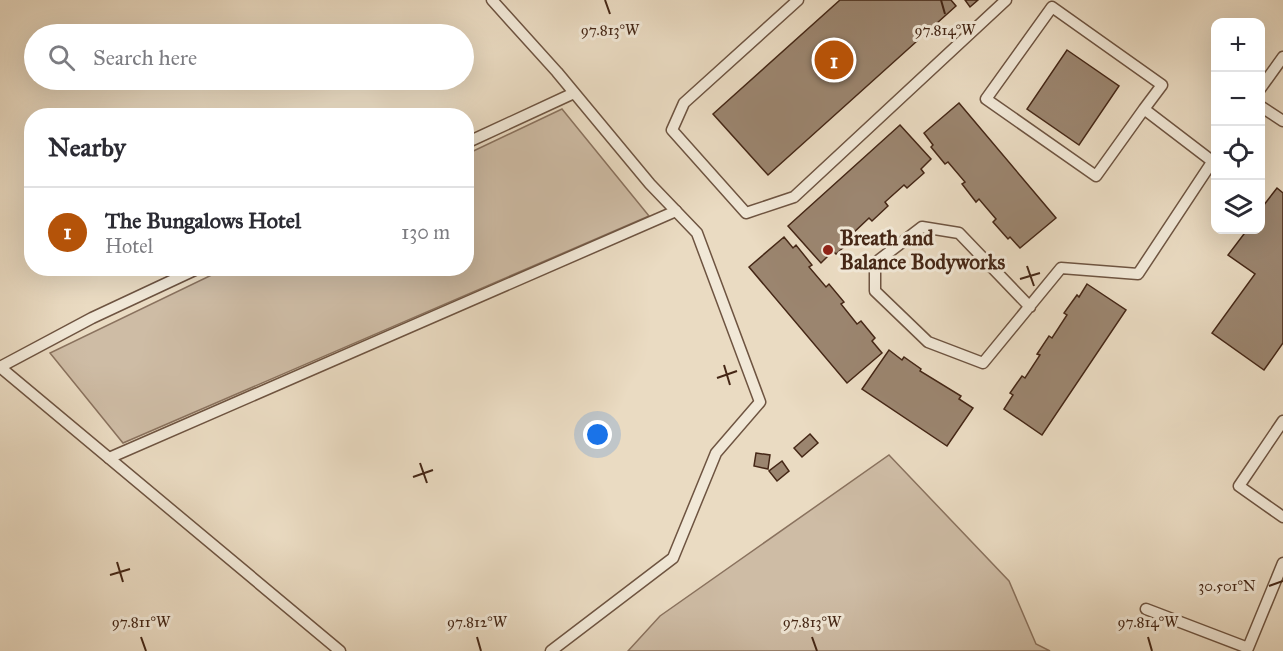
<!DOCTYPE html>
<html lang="en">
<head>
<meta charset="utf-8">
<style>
	body { margin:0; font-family:"IM FELL Great Primer",serif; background:#f7f7f7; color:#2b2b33 }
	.controls { position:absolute; right:18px; top:18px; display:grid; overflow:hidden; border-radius:12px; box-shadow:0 6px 24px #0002 }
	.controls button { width:54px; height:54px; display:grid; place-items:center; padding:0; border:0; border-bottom:2px solid #e1e1e2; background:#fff; color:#2b2b33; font:30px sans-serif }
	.you { position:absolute; left:598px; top:435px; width:21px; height:21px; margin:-15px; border:4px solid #fff; border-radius:50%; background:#1a73e8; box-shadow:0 0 0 9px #1a73e833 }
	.badge { display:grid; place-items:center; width:39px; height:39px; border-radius:50%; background:#b45309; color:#fff; font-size:20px; font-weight:700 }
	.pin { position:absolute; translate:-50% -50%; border:3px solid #fff; box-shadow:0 2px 6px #0006 }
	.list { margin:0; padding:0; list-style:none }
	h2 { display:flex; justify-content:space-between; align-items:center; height:78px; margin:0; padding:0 24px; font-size:26px }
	h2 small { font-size:20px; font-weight:400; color:#7c7c81 }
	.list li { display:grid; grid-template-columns:39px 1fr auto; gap:18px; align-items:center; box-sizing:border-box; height:90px; padding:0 24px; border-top:2px solid #e1e1e2 }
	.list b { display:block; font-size:22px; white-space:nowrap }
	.list p { margin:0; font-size:20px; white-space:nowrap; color:#7c7c81 }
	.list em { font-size:20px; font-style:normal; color:#7c7c81 }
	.icon { flex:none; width:33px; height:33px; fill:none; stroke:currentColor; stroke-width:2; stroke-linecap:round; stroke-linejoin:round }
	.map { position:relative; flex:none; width:1283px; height:651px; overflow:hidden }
	.search { position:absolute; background:#fff; box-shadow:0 6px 24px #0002; left:24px; top:24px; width:450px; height:66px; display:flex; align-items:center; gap:15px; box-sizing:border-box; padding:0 21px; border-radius:33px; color:#7c7c81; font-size:22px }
	.panel { position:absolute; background:#fff; box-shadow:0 6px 24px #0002; left:24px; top:108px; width:450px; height:168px; border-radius:24px }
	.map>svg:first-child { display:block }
	.green { fill:#cebca5; stroke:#8a725e; stroke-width:1.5 }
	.building { fill:#9b856f; stroke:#452716; stroke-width:1.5 }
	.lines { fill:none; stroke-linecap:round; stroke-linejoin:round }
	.service-casing { stroke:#6e5441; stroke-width:13 }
	.service { stroke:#f1e8d7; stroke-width:10 }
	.ticks { fill:none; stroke:#452716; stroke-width:2 }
	.poi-dot { fill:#8f2418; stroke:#f1e8d7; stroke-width:2 }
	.labels { text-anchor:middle; stroke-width:6; stroke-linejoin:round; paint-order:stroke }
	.poi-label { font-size:21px; font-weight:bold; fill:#452716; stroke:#f1e8d7; text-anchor:start }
	.ticks-label { font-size:15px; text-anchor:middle; fill:#452716; stroke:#f1e8d7; stroke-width:6; stroke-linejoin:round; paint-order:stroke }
</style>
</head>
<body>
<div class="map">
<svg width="1283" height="651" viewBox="0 0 1283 651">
	<rect width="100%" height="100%" fill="#eadbc2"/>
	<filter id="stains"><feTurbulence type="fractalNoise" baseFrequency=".00333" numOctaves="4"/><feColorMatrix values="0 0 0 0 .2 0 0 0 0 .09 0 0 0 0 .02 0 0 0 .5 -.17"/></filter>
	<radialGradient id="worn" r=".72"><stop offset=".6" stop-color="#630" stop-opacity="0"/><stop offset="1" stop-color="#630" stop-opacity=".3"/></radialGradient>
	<g class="green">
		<path d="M562,109l87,107 -526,227 -73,-90 174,-84 242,-1 1,-114z"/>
		<path d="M889,455l120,126 27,63 14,7h-422l32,-35z"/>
	</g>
	<g class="building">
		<path d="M840,0h111l5,6 -188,169 -55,-61z"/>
		<path d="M965,0h13l-8,7z"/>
		<path d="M1067,50l52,36 -40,59 -52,-36z"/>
		<path d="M959,103l97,115 -36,30 -10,-11 -2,2 -15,-17 3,-3 -17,-20 -3,3 -14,-18 3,-2 -17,-20 -3,2 -14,-17 2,-2 -9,-12z"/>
		<path d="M900,125l31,34 -10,10 3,4 -17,15 -3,-3 -19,17 3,4 -16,15 -3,-3 -19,18 3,3 -17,15 -3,-3 -12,12 -33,-37z"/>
		<path d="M1277,188l6,5v150l-19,27 -52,-37 43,-59 -27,-19 19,-25h13v-20z"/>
		<path d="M784,237l9,11 3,-3 16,20 -3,2 17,20 3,-3 15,18 -3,2 16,20 4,-3 14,17 -3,3 10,12 -35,30 -98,-116z"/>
		<path d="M1087,284l39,26 -84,125 -38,-26 9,-14 -3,-2 12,-17 3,2 15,-23 -3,-1 12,-18 3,2 15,-23 -3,-2 13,-18 2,2z"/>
		<path d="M889,350l13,10 2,-3 17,12 -1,2 41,25 -2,3 14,9 -26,38 -85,-57z"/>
		<path d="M810,434l8,9 -16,14 -8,-9z"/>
		<path d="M756,453l14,2 -2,14 -14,-3z"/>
		<path d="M782,461l7,10 -12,10 -8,-10z"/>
	</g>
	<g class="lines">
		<defs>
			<g id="service">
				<path d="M492,0l65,72 93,112 47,49 63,169 -44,51 -43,105 -122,93"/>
				<path d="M798,0l-114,103 -12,27 74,83 48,-16 212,-197"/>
				<path d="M1260,89l23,-32"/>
				<path d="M1260,106l23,15"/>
				<path d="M1144,109l-48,67 -110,-77 66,-92 110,78 -18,24 68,52"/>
				<path d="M466,143l108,-50"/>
				<path d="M1030,307l-71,-74 -37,-6 -47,36v28l53,51 55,21 78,-95 77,6 78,-118"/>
				<path d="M0,367l340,284"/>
				<path d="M0,367l92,-49 107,-50"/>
				<path d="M1283,421l-44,65 44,31"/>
				<path d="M109,458l567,-247"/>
				<path d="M1146,609l102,39 35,-85"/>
			</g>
		</defs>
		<use href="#service" class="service-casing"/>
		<use href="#service" class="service"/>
	</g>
	<path class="ticks" d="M605,0l5,14M941,0l4,14M1027,266l7,20M1020,279l20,-6M724,365l6,20M717,378l20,-7M420,463l7,20M413,477l20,-7M117,562l6,20M110,575l20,-6M1269,586l14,-5M141,637l5,14M477,637l4,14M812,637l5,14M1148,637l4,14"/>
	<circle class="poi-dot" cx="828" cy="250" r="6"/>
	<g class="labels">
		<g class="poi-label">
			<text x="840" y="245">Breath and<tspan x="840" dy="24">Balance Bodyworks</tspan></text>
		</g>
	</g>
	<g class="ticks-label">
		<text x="610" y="35">97.813°W</text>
		<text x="945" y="35">97.814°W</text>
		<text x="1227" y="591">30.501°N</text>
		<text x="141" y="627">97.811°W</text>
		<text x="477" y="627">97.812°W</text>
		<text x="812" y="627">97.813°W</text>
		<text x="1148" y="627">97.814°W</text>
	</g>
	<rect width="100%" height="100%" filter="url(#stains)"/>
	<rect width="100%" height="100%" fill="url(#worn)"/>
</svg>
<div class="controls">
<button>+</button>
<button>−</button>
<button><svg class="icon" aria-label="locate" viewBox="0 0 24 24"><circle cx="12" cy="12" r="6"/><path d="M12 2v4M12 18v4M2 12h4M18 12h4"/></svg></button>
<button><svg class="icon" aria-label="layers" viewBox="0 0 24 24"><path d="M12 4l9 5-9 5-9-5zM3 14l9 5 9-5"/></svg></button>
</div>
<div class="you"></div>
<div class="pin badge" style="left:834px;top:60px">1</div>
<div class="search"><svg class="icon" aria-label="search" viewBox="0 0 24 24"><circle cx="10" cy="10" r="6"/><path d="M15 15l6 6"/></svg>Search here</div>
<section class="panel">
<h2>Nearby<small></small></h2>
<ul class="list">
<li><span class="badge">1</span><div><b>The Bungalows Hotel</b><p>Hotel</p></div><em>130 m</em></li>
</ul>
</section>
</div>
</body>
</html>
